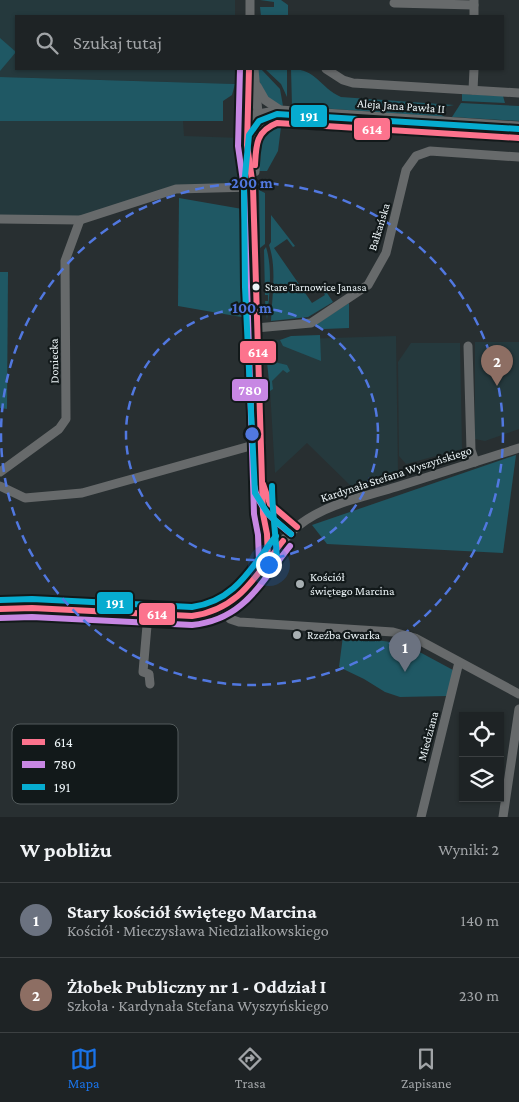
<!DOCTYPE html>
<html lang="pl">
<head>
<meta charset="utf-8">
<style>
	body { margin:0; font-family:"Crimson Pro",serif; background:#262b2d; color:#f1f3f6 }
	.controls { position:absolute; right:15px; bottom:15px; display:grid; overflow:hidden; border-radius:0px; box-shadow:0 1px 4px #0004 }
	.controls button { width:45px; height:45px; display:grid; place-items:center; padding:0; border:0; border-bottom:1px solid #3c4042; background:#1e2325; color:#f1f3f6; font:25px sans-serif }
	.you { position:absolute; left:268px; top:564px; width:18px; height:18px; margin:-12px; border:4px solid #fff; border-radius:50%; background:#1a73e8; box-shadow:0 0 0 8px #1a73e833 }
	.badge { display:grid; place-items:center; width:32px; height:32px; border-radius:50%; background:#1a73e8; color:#fff; font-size:16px; font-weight:700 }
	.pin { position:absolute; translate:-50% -41px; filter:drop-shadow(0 1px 2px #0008) }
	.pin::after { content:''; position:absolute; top:26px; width:18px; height:15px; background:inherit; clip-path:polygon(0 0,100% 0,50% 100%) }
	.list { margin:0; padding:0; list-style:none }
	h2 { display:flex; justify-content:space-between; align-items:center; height:65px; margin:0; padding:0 20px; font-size:21px }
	h2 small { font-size:16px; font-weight:400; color:#a1a4a7 }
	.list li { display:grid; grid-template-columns:32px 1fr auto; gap:15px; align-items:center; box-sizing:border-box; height:75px; padding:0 20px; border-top:1px solid #3c4042 }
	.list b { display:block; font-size:19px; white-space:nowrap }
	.list p { margin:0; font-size:16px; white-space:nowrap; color:#a1a4a7 }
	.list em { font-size:16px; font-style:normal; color:#a1a4a7 }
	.icon { flex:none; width:28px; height:28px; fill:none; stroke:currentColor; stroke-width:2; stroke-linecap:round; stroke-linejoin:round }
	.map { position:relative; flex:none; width:519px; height:817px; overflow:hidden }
	.search { position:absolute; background:#1e2325; box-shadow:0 1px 4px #0004; left:15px; right:15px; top:15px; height:55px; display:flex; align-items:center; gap:12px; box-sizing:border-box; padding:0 18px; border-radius:0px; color:#a1a4a7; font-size:19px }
	.sheet { height:215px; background:#1e2325 }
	nav { display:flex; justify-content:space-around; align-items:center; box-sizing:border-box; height:70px; border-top:1px solid #3c4042; background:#1e2325; font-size:14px; color:#a1a4a7 }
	nav a { display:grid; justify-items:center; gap:2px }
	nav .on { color:#1a73e8 }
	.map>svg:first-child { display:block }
	.built { fill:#25393d }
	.green { fill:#1f5864 }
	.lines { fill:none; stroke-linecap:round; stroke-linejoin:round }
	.minor { stroke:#676a6b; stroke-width:9 }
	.bus-1-casing { stroke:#12191a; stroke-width:10 }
	.bus-2-casing { stroke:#12191a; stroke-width:10 }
	.bus-3-casing { stroke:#12191a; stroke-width:10 }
	.bus-1 { stroke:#fc738d; stroke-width:6 }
	.bus-2 { stroke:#c787e3; stroke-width:6 }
	.bus-3 { stroke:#06acd0; stroke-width:6 }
	.ring { fill:none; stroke:#5178e0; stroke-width:2.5; stroke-dasharray:9 6 }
	.bus-dot { fill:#ecf4f7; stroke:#12191a; stroke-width:2 }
	.poi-dot { fill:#a7afb2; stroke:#12191a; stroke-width:2 }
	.labels { text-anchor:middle; stroke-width:4.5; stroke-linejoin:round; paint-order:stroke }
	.bus-label { font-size:11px; fill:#ecf4f7; stroke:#12191a; text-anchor:start }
	.street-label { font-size:12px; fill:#ecf4f7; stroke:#12191a }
	.poi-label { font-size:12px; fill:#ecf4f7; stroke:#12191a; text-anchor:start }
	.key { fill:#12191a; stroke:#535b5c; stroke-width:1 }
	.key-label { font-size:14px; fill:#ecf4f7 }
	.centre { fill:#5178e0; stroke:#12191a; stroke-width:2.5 }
	.ring-label { font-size:15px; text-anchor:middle; font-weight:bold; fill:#5178e0; stroke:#12191a; stroke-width:4.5; stroke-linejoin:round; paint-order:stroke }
	.line-badge { stroke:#12191a; stroke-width:2 }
	.badge-label { font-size:14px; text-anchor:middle; font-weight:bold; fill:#fff }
</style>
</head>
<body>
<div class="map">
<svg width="519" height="817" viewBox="0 0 519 817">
	<rect width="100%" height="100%" fill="#282f31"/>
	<g class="built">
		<path d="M0,0h235v16h-219v53h219v15l-235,-7z"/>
		<path d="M0,121h183l1,15 57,2 4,49 -61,1 -92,28 -92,3z"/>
		<path d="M396,336l2,138 -45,14 -46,-45 -32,30 -8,-133z"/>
		<path d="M475,342h44v87l-34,12 -10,-2z"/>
		<path d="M411,343h49l2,106 -56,15 -7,-8 -1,-94z"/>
	</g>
	<g class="green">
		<path d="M260,0h21l7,5v11h-27l-1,-9h14v-5z"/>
		<path d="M0,38l16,14 -16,19z"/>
		<path d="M257,69h4l19,20 3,17c-19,-4 -23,-20 -26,-37z"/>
		<path d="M265,69h22v28l-6,-13z"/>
		<path d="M291,69c26,0 28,18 50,28l113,8 -18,3v4l9,5 -153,-11z"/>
		<path d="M0,77l235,7 -3,11 -9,6v20h-223z"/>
		<path d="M462,94l41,2 2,7 -43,-2z"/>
		<path d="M461,103l58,3v15l-67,-4z"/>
		<path d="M291,115l154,10 -1,5 -153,-10z"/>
		<path d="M281,127l-3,24 -11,20h-8l4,-37 6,-5z"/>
		<path d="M259,190l6,3v51l-5,4z"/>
		<path d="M179,198l69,12 -1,108 -69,-12z"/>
		<path d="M271,215l24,31 -2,1 -6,-8 -13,9 38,55 13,-8 -6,-9 2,-2 12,18 -25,15 -37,4c1,-24 6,-53 -2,-76l2,-3z"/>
		<path d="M266,247c7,22 3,50 1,73l-2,-19h3v-6h-3l-1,-45z"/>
		<path d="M0,272h8l-1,137 -7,-1z"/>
		<path d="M349,303v25l-25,1 -9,-4z"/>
		<path d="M320,335l1,26 -38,-15 -3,-6 11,-4z"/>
		<path d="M270,361l17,4 3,6 -3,2 -4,-3 -11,11 1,8 -3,2 -3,-29z"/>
		<path d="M516,455l-13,98 -176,-9 -15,-19z"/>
		<path d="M343,636l48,6 23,7 39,21 -6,26 -47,1 -15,-5 -21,-13 -25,-12z"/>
	</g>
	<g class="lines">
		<g class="minor">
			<path d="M250,0v16"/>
			<path d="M394,3l80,2"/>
			<path d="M474,16v-16"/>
			<path d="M249,69l-2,76 6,42 10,327 4,20 1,27"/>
			<path d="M254,69l4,44 -3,59"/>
			<path d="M326,69l17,11 10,3 166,10"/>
			<path d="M257,86l8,14 15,10"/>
			<path d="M473,90l1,-21"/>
			<path d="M247,116l10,5 20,2 242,15"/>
			<path d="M247,116l33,-6 239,16"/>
			<path d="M0,219l80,1 96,-31 77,-2"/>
			<path d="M256,328l55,-5 57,-38 18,-32 20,-83 10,-14 14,-5 89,6"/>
			<path d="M468,346l3,104 4,12"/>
			<path d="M0,472l59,-43 7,-10 -1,-158 15,-41"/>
			<path d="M0,486l25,12 57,-5 179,-50"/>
			<path d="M264,494l10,14 23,19"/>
			<path d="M0,609l32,-1 160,8c55,-1 69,-60 106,-90 27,-22 65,-29 98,-39 41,-13 82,-26 123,-39"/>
			<path d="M223,609l7,10 9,3 154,10 22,6 104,56"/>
			<path d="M148,614l-5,58 6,2 1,10"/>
			<path d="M421,817l38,-155"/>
			<path d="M503,817l16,-108"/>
		</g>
		<defs>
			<g id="bus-1">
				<path d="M249,69l-2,76 6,42 10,327 4,20 1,27"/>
				<path d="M255,165c1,-20 1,-34 22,-42l242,15"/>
				<path d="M263,484l7,20 27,23"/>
				<path d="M0,609l32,-1 160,8c48,-7 63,-40 91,-75"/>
			</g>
			<g id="bus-2">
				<path d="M240,69l-2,77 6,42 10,326 4,21 1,26"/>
				<path d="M254,485c4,24 20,35 37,49"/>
				<path d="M0,618l32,-1 160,8c52,-5 68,-42 98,-79"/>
			</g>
			<g id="bus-3">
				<path d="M272,486c0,25 4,49 5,75"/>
				<path d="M291,534l-23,-20 -13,-21 -10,-206 -1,-101 5,-51 10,-14 18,-7 242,15"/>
				<path d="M0,600l32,-1 160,8c44,-6 59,-40 84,-71"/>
			</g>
		</defs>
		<use href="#bus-1" class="bus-1-casing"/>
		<use href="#bus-2" class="bus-2-casing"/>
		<use href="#bus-3" class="bus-3-casing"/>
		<use href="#bus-1" class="bus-1"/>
		<use href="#bus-2" class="bus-2"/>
		<use href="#bus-3" class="bus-3"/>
	</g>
	<g class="ring">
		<circle cx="252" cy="434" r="126"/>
		<circle cx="252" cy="434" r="251"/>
	</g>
	<circle class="bus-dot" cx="256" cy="287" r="4.5"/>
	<g class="poi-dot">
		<circle cx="300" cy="584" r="5"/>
		<circle cx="297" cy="635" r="5"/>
	</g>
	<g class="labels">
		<g class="bus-label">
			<text x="265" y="291">Stare Tarnowice Janasa</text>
		</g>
		<g class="street-label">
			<text transform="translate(401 106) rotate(4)" y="4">Aleja Jana Pawła II</text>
			<text transform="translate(379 227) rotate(-73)" y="4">Bałkańska</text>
			<text transform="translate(54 361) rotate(-91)" y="4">Doniecka</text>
			<text transform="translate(396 474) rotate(-18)" y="4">Kardynała Stefana Wyszyńskiego</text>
			<text transform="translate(428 736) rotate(-75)" y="4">Miedziana</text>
		</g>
		<g class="poi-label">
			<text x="310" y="581">Kościół<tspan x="310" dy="14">świętego Marcina</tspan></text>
			<text x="307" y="639">Rzeźba Gwarka</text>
		</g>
	</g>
	<rect x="12" y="724" width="166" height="80" rx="8" class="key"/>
	<rect x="22" y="739" width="23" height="6" fill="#fc738d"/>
	<rect x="22" y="761" width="23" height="7" fill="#c787e3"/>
	<rect x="22" y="784" width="23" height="6" fill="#06acd0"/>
	<g class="key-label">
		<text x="54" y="747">614</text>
		<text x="54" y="769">780</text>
		<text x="54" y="792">191</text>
	</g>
	<circle cx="252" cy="434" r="8" class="centre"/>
	<g class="ring-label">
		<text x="252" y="188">200 m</text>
		<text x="252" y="313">100 m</text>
	</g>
	<g class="line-badge">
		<rect x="290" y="104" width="38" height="24" rx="5" fill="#06acd0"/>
		<rect x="353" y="117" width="38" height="24" rx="5" fill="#fc738d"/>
		<rect x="239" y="340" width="38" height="24" rx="5" fill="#fc738d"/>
		<rect x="231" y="378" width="38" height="24" rx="5" fill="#c787e3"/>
		<rect x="96" y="591" width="38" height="24" rx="5" fill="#06acd0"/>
		<rect x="138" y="602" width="38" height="24" rx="5" fill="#fc738d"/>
	</g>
	<g class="badge-label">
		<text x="309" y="121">191</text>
		<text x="372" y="134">614</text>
		<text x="258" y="357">614</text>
		<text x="250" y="395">780</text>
		<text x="115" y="608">191</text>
		<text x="157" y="619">614</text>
	</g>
</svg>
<div class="controls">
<button><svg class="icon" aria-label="locate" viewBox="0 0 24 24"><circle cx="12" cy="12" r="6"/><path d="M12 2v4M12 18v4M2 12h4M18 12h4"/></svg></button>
<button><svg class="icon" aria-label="layers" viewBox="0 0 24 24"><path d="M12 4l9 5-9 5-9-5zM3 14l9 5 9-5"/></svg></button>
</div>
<div class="you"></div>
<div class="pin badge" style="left:405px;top:672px;background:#6b7280">1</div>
<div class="pin badge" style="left:497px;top:386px;background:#8d6e63">2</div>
<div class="search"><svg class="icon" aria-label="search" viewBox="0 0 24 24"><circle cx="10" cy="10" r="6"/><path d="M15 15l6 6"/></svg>Szukaj tutaj</div>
</div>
<section class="sheet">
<h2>W pobliżu<small>Wyniki: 2</small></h2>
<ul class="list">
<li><span class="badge" style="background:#6b7280">1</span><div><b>Stary kościół świętego Marcina</b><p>Kościół · Mieczysława Niedziałkowskiego</p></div><em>140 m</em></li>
<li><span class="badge" style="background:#8d6e63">2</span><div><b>Żłobek Publiczny nr 1 - Oddział I</b><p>Szkoła · Kardynała Stefana Wyszyńskiego</p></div><em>230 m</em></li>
</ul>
</section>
<nav>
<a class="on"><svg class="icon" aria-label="map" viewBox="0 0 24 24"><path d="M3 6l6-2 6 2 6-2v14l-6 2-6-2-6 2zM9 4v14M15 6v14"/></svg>Mapa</a>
<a><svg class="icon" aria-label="directions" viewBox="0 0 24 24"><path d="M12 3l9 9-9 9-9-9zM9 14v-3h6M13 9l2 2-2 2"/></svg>Trasa</a>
<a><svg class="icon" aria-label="saved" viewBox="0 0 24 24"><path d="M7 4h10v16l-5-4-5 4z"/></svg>Zapisane</a>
</nav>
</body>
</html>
